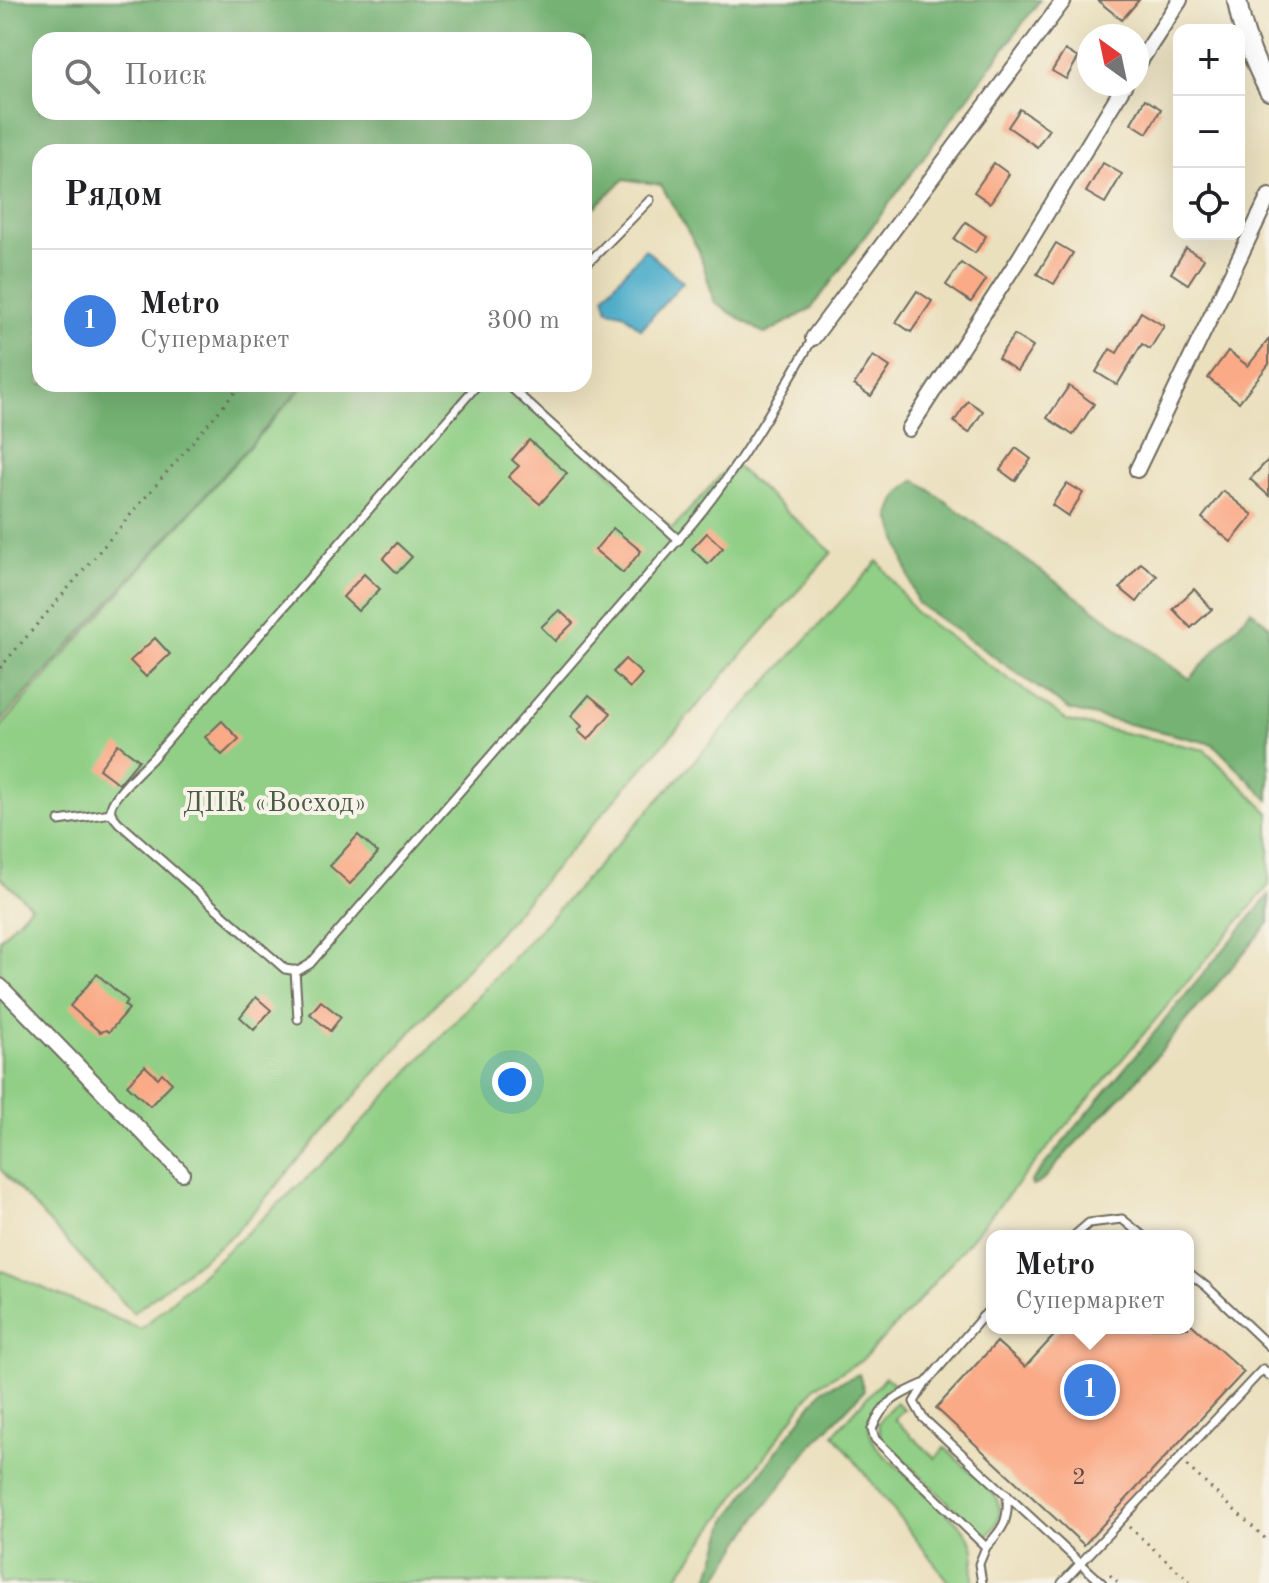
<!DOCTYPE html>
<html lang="ru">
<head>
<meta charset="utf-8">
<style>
	body { margin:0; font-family:"Old Standard TT",serif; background:#f2f2f2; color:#202124 }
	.controls { position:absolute; right:24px; top:24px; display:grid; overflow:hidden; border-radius:16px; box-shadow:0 8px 32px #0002 }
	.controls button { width:72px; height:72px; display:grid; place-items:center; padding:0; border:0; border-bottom:2px solid #e0e0e0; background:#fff; color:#202124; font:40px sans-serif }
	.compass { position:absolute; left:1077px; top:24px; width:72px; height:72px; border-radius:50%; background:#fff; box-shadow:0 8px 32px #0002; rotate:327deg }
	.you { position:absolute; left:512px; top:1082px; width:28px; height:28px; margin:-20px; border:6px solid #fff; border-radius:50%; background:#1a73e8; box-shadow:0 0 0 12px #1a73e833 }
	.badge { display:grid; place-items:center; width:52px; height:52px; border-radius:50%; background:#0f766e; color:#fff; font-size:26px; font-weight:700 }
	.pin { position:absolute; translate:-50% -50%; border:4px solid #fff; box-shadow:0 2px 8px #0006 }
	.popup { position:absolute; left:986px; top:1230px; width:208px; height:104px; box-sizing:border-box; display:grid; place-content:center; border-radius:16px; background:#fff; filter:drop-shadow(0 2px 6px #0005); font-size:26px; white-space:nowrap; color:#757577 }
	.popup b { font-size:30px; color:#202124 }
	.popup::after { content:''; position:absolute; left:50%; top:100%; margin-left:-16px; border:16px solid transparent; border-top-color:#fff }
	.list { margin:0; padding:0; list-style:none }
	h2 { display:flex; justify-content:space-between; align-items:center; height:104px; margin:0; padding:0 32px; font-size:34px }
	h2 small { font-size:26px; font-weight:400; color:#757577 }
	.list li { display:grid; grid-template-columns:52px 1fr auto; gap:24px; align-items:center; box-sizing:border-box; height:144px; padding:0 32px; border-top:2px solid #e0e0e0 }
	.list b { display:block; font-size:30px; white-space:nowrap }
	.list p { margin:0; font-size:26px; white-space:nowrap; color:#757577 }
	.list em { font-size:26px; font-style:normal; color:#757577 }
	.icon { flex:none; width:44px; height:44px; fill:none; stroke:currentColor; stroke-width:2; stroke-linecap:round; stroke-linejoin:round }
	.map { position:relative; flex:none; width:1269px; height:1583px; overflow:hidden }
	.search { position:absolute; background:#fff; box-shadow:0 8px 32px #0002; left:32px; top:32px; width:560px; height:88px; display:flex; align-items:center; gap:20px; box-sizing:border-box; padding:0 28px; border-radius:24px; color:#757577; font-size:30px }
	.panel { position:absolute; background:#fff; box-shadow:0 8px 32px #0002; left:32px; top:144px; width:560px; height:248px; border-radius:24px }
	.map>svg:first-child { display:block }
	.green { fill:#91cf86; stroke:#5e7d58; stroke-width:2 }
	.forest { fill:#74b273; stroke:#506e4f; stroke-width:2; fill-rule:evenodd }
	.water { fill:#4aabc9; stroke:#3a6b7a; stroke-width:2 }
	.building { fill:#faaa87 }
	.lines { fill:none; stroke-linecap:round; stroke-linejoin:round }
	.service-casing { stroke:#6e6a5e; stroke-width:11 }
	.minor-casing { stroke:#6e6a5e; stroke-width:18 }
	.tertiary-casing { stroke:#6e6a5e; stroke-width:22 }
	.path { stroke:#6e6a5e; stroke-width:3; stroke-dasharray:2 6; stroke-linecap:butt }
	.service { stroke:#fff; stroke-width:7 }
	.minor { stroke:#fff; stroke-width:14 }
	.tertiary { stroke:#fff; stroke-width:18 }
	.labels { text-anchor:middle; stroke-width:8; stroke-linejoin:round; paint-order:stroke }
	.number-label { font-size:24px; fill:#5f4b42 }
	.park-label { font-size:28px; fill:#4a5c46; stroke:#f7f3e8 }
</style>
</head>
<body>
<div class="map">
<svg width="1269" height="1583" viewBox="0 0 1269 1583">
	<rect width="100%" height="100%" fill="#f7f3e8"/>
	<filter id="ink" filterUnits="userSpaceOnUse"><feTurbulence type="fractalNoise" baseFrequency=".0125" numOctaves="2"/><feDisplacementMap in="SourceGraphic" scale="16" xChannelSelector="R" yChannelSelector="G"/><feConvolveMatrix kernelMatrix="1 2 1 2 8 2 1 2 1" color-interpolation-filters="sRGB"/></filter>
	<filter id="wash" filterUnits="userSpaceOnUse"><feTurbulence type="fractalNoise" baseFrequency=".006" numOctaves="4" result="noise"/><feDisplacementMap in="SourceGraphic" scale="32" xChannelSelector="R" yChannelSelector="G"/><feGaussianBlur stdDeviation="1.8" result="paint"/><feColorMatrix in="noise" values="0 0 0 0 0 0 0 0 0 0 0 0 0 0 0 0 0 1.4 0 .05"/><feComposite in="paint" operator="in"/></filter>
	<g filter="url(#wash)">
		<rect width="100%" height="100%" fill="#ebe0be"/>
		<g class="green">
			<path d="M305,384h208l159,145 60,-66 100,89 -598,682 -101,79 -133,-144v-230l31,-33 -31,-29v-149z"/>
			<path d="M878,561l38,52 152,108 137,29 64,63v72l-352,418 -55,57 -47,27 -142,196h-673v-313l141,59 190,-173z"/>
			<path d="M885,1377l14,9c-22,23 -45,37 -17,67l79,73c5,7 12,15 13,24 1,12 -4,21 0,33h-24l-116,-149z"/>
			<path d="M896,1402l8,7 -10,10 41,39 10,-10 49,46c10,17 6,31 -9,43l-104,-98 -3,-15 4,-7z"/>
		</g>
		<g class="forest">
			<path d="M0,0h1040l-229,309 -46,25 -50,-31 -16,-52 -38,-66 -37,-6 -29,28 -11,3v-58h-544v232h265l-305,339zM40,40h544v72h-544z"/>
			<path d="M916,480l274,199 61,-69 18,16v174l-56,-56 -143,-34 -153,-107 -27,-87c4,-17 11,-26 26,-36z"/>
			<path d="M1269,895v28l-135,160 -65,67 -22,26 -9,8 -6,2 -1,-5z"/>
			<path d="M859,1374l5,17 -52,54 -54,71 -42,64v3h-15l8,-4 18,-59 41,-57 55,-74z"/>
		</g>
		<path class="water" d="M645,249l38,33 -42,47 -18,-16 -15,-3 -4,-14z"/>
		<g id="blocks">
			<g class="building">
				<path d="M1097,0h42l-17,20z"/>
				<path d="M1065,50l13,8 -12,21 -14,-8z"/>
				<path d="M1145,99l16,10 -14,24 -16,-10z"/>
				<path d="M1020,109l29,20 -12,18 -29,-20z"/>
				<path d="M994,163l15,11 -19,29 -16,-11z"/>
				<path d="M1103,163l19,11 -17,29 -19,-11z"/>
				<path d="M966,222l20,14 -11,17 -21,-14z"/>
				<path d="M1056,243l17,10 -19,31 -17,-10z"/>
				<path d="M1186,248l18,11 -16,25 -17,-11z"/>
				<path d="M961,263l25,17 -15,22 -25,-17z"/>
				<path d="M917,291l15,10 -21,31 -15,-10z"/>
				<path d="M1141,312l23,14 -14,23 -8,-5 -25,41 -21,-13 14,-23 7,4z"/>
				<path d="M1014,335l19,12 -16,24 -19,-13z"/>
				<path d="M1269,339v25l-30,38 -31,-24 20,-27 20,15z"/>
				<path d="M873,356l17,11 -19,29 -17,-11z"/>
				<path d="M1069,386l25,18 -21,31 -26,-17z"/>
				<path d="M968,401l15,10 -14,22 -15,-11z"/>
				<path d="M529,440l38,33 -27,31 -32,-27 11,-11 -7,-6z"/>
				<path d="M1016,448l15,11 -16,22 -15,-11z"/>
				<path d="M1269,459v37l-19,-17z"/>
				<path d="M1067,483l16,10 -15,23 -16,-11z"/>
				<path d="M1223,491l30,24 -22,27 -29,-24z"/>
				<path d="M613,528l28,23 -18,22 -28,-23z"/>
				<path d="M707,533l16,15 -15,16 -16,-15z"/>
				<path d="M397,543l15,14 -15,16 -14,-14z"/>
				<path d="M1141,563l16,13 -20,26 -17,-14z"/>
				<path d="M364,574l16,15 -22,22 -15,-14z"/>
				<path d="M1194,589l18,20 -21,19 -18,-19z"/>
				<path d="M559,610l14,13 -18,18 -14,-14z"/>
				<path d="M155,638l15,16 -24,23 -16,-16z"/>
				<path d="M625,659l17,15 -12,14 -17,-16z"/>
				<path d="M589,695l22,18 -23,27 -10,-9 4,-5 -11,-10z"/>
				<path d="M222,721l17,18 -17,16 -17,-18z"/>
				<path d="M118,744l21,16 -20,24 -20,-15z"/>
				<path d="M358,835l20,18 -28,31 -20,-18z"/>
				<path d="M97,974l31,27 -4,4 5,4 -20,23 -3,-2 -6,2 -30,-26z"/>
				<path d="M256,997l15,13 -17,20 -14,-13z"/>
				<path d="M321,1001l20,16 -11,14 -20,-17z"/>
				<path d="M145,1066l13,12 4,-5 10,10 -22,23 -23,-21z"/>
				<path d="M1188,1321l56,51 -160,173 -148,-137 61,-66 28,25 36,-39h127z"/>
			</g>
		</g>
	</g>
	<g filter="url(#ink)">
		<use href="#blocks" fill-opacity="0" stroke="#6e6a5e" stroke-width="2"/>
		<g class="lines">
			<defs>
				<g id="service">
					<path d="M584,267l66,-67"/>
					<path d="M478,384l-326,375c-9,9 -45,41 -41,53 0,2 7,10 8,11l166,146 13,2 12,-7 382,-440c48,-58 84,-121 121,-186"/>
					<path d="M507,384l172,156"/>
					<path d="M59,821l52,-8"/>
					<path d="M295,970l3,49"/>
					<path d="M1074,1236l15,-13 33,-4 21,17"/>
					<path d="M1188,1272l19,15 62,59"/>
					<path d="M992,1308l-9,8 -58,68 -11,18 9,16 179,165"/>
					<path d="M923,1384c-27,12 -39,17 -51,45l3,10 111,108 -7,17 3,19"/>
					<path d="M986,1547c17,-18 23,-26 21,-52"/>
					<path d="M1062,1583l201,-214 6,7"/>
				</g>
				<g id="minor">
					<path d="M1137,66l43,-66"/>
					<path d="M813,338l251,-338"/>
					<path d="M909,429l111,-172 105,-173"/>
					<path d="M1137,470l132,-274"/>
					<path d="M0,986l182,187"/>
				</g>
				<path id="tertiary" d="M1237,0c5,32 17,62 32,91"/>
			</defs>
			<use href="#service" class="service-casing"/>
			<use href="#minor" class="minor-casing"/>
			<use href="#tertiary" class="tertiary-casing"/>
			<g class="path">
				<path d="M0,668l242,-284"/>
				<path d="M1187,1466l82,76"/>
				<path d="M1129,1527l63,56"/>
				<path d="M1110,1575l9,8"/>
			</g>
			<use href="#service" class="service"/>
			<use href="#minor" class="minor"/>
			<use href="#tertiary" class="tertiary"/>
		</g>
	</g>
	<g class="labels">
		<g class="number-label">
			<text x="1079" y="1484">2</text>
		</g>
		<g class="park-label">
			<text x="275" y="811">ДПК «Восход»</text>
		</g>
	</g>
</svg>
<div class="controls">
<button>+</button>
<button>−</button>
<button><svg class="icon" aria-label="locate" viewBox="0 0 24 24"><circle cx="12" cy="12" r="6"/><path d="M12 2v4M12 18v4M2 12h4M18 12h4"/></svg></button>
</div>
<svg class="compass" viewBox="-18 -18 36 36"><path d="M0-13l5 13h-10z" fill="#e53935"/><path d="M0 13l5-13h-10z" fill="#757577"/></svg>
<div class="you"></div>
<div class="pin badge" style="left:1090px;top:1390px;background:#3f7fe0">1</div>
<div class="popup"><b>Metro</b>Супермаркет</div>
<div class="search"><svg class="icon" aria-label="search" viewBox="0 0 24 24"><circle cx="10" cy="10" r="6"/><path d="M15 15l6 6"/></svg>Поиск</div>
<section class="panel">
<h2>Рядом<small></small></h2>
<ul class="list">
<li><span class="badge" style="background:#3f7fe0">1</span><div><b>Metro</b><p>Супермаркет</p></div><em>300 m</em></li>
</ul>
</section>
</div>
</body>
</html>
